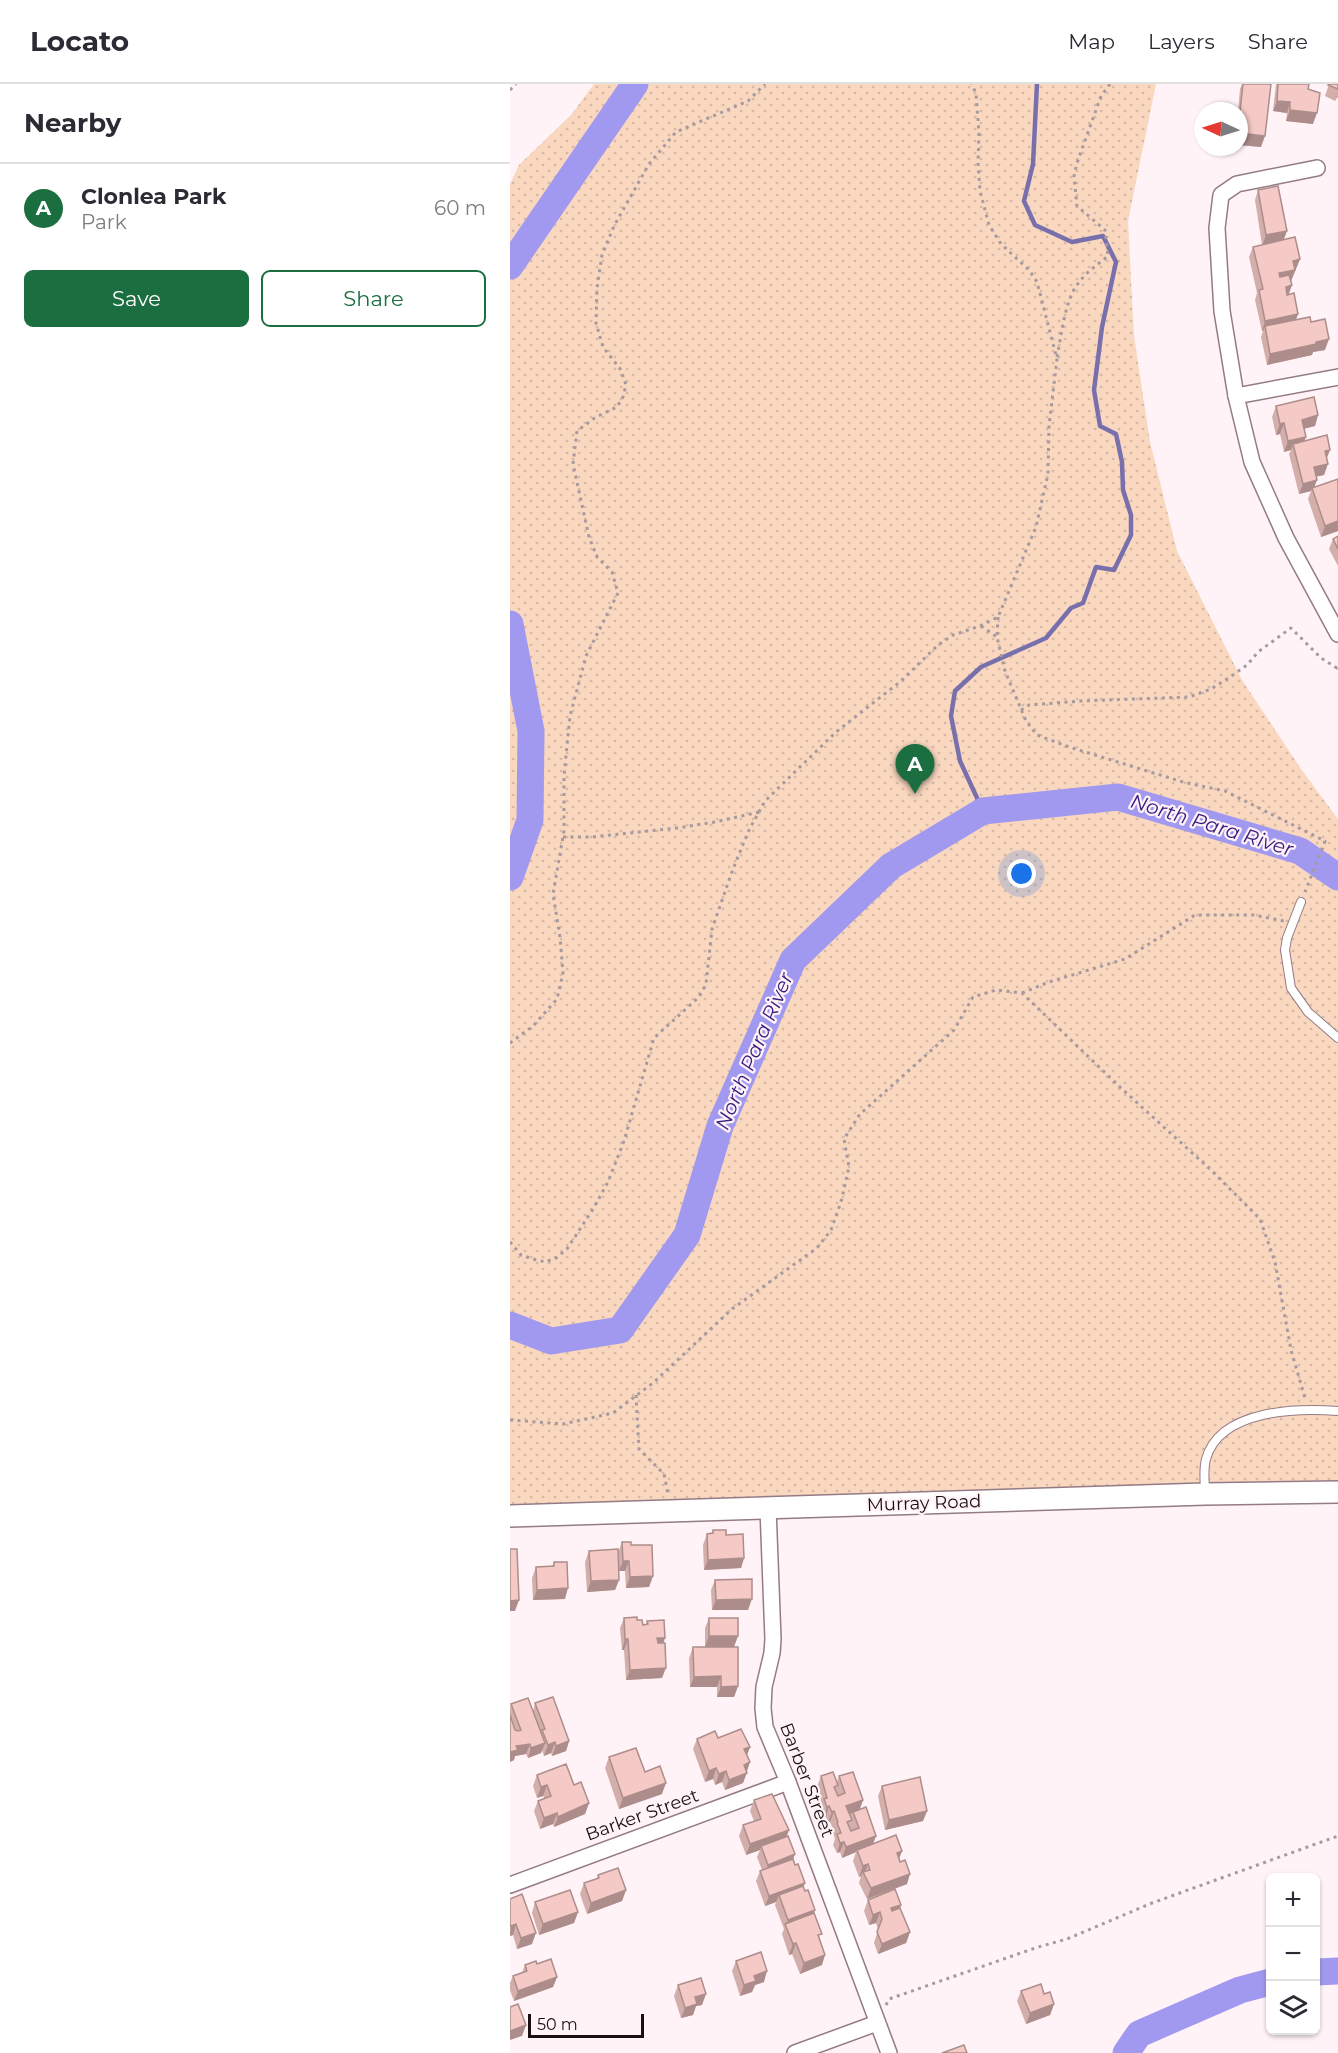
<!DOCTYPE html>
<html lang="en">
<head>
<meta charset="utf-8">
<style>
	body { margin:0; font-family:Montserrat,sans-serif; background:#f7f7f7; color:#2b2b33 }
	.controls { position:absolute; right:18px; bottom:18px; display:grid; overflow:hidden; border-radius:9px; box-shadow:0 2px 4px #0004 }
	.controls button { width:54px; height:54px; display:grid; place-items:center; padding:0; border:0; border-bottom:2px solid #e1e1e2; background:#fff; color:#2b2b33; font:30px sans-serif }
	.compass { position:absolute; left:684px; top:18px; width:54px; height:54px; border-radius:50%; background:#fff; box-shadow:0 2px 4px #0004; rotate:274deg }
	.scale { position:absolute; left:18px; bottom:15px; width:116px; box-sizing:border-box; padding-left:6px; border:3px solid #1a1014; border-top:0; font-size:16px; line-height:21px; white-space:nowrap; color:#1a1014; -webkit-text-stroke:4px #fff3f7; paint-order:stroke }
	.you { position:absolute; left:512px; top:790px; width:21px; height:21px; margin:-15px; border:4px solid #fff; border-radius:50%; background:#1a73e8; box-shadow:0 0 0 9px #1a73e833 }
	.badge { display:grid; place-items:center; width:39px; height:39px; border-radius:50%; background:#1b6e40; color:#fff; font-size:20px; font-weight:700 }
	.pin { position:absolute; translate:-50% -50px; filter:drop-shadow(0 2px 3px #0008) }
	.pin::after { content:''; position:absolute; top:32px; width:21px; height:18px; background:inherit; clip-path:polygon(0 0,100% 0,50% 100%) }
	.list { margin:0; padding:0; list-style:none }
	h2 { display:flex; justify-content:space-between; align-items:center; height:78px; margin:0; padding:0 24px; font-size:26px }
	h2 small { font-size:20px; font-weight:400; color:#7c7c81 }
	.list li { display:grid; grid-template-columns:39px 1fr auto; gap:18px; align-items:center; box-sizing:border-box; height:90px; padding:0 24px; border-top:2px solid #e1e1e2 }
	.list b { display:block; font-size:22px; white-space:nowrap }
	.list p { margin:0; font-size:20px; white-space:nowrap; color:#7c7c81 }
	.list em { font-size:20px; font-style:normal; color:#7c7c81 }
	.actions { display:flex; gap:12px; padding:18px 24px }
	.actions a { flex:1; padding:14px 0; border:2px solid #1b6e40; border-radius:9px; text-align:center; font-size:21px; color:#1b6e40 }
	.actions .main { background:#1b6e40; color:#fff }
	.icon { flex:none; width:33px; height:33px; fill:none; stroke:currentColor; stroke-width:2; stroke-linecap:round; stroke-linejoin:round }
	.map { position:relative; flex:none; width:828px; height:1969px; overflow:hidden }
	header { display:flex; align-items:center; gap:36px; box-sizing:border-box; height:84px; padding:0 30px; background:#fff; border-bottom:2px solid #e1e1e2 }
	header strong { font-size:28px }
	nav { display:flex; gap:33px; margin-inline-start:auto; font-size:21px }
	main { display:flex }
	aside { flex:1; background:#fff }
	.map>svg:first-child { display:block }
	.grass { fill:url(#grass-dots) }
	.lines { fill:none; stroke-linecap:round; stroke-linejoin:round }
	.stream { stroke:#7870ad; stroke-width:4.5 }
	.river { stroke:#a199ef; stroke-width:27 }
	.lane-casing { stroke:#947b85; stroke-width:10 }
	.street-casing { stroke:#947b85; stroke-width:18 }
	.secondary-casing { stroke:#947b85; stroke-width:24 }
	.path { stroke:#a69a9e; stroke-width:3; stroke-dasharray:3 4.5; stroke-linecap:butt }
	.lane { stroke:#fff; stroke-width:8 }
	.street { stroke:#fff; stroke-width:15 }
	.secondary { stroke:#fff; stroke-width:21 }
	.wall { fill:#d3aeaa }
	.shaded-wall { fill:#ac8d8b }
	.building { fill:#f5cac6; stroke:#ac8d8b; stroke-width:1.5 }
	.labels { text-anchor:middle; stroke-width:4.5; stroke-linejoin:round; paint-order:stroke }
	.street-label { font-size:18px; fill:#1a1014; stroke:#fff3f7 }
	.water-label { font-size:20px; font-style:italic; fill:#371d7f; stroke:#fff3f7 }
</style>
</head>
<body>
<header>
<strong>Locato</strong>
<nav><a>Map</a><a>Layers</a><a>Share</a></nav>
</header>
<main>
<aside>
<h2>Nearby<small></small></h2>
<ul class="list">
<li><span class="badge">A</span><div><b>Clonlea Park</b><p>Park</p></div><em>60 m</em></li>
</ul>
<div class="actions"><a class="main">Save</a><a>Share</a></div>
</aside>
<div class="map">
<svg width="828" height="1969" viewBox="0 0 828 1969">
	<defs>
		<pattern id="grass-dots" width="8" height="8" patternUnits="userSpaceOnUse" patternTransform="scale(1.5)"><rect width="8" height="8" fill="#fad7bf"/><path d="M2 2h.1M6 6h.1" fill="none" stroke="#d6b8a3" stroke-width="1.8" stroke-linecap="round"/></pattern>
	</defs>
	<rect width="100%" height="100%" fill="#fff3f7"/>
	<path class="grass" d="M84,0h562l-28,137 6,115 16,106 27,109 65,129 59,89 37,50v673l-828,24v-1332l9,-19 52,-50z"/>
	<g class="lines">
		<path class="stream" d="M473,727l-23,-50 -9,-45 4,-25 26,-24 65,-29 25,-30 12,-5 13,-36 18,3 17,-35v-20l-8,-25 -1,-28 -6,-28 -16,-8 -6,-36 8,-63 14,-65 -13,-26 -31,6 -37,-17 -11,-24 9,-37 4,-80"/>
		<g class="river">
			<path d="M0,182l125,-182"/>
			<path d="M0,540l21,107 -1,89 -20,57"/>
			<path d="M0,1241l41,16 69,-11 67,-95 33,-109 73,-166 98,-94 92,-55 135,-14 182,54 38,26"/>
			<path d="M806,1888l22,-1"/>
			<path d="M616,1969l13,-19 101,-44 30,-8"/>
		</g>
		<defs>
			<g id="lane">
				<path d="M791,818l-14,36 -2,12 6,38 17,24 30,26"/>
				<path d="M695,1408c0,-10 -2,-22 1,-33 14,-50 92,-51 132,-48"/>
			</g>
			<g id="street">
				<path d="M807,84l-80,16 -16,11 -4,33 5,83 14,85 16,66 34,76 52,96"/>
				<path d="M726,312l102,-19"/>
				<path d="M258,1424l5,131 -1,14 -8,34 -1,21 2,19 23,55 101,271"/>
				<path d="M0,1801l278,-103"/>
				<path d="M285,1969l82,-30"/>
			</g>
			<path id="secondary" d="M0,1432l695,-22 133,-2"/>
		</defs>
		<use href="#lane" class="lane-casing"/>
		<use href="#street" class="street-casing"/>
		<use href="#secondary" class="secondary-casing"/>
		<g class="path">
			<path d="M0,6l6,-6"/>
			<path d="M547,273c4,-20 8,-56 20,-72 8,-12 20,-20 31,-29l-3,-26 -28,-24 -3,-30 3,-13 24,-67 9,-12"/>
			<path d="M488,533l-1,20 8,34 21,50 11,14 32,12 114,35 42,9 100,50 -20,51"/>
			<path d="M471,542l16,11"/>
			<path d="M511,626l8,-5 51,-4 109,-4 22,-8 19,-12 17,-12 11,-13 33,-24 30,30 16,10 1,-3"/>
			<path d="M53,753h29l85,-9 38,-6 44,-10"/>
			<path d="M512,909l27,-11 76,-23 70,-44h59l30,6"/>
			<path d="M0,959l23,-17 24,-27 6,-26 -3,-36 -7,-43 11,-63v-55l6,-60 16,-60 32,-63 -6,-21 -15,-15 -8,-20 -16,-73 4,-33 19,-14 21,-10 6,-10 3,-12 -5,-15 -18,-23 -7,-24 1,-35 5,-33 12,-29 35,-62 27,-32 72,-31 17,-17"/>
			<path d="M0,1158l11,13 12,4 12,3 11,-4 11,-9 26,-40 15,-27 16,-41 30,-103 45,-41 7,-13 6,-55 21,-60 16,-39 16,-29 71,-69 65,-51 37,-36 15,-10 27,-9 18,-9 38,-90 12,-53 1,-48 8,-67 -20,-77 -8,-12 -28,-26 -12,-19 -9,-34 -2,-28 1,-30 -3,-39 -4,-10"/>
			<path d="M126,1311l3,54 25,25 4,20"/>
			<path d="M0,1336l53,4 50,-11 40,-30 79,-74 85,-61 14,-18 10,-28 8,-35 -5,-28 16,-25 94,-84 19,-33 23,-7 26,3 99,95 91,83 48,48 15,43 16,88 14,48"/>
			<path d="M376,1921l3,-6 149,-52 29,-8 85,-36 186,-67"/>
		</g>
		<use href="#lane" class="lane"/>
		<use href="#street" class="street"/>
		<use href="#secondary" class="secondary"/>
	</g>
	<g class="wall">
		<path d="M732,0h29l-10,63 -22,-2v-34h-1l2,-22z"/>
		<path d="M766,0h33l-1,5 5,35 -27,-3 1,-8 -14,-2z"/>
		<path d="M819,0h9v14h-1l-2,3 -10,-5z"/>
		<path d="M748,106l26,50 16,19 -9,22 1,4 -4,9 10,20 -2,6 15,2 14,28 -12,2 -1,3 -45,10 -6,-28 2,-6h-1l-7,-31 2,-7 -8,-36 4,-10 9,-2 -7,-45z"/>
		<path d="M766,322l42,9 -3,11 -11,3 2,8 -2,4 23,18 -3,16 -8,1 1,4 -3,8 24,-9v52l-17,6 -13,-38 3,-8 -12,3 -10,-40 2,-4 -7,2 -4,-18 -4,1 -4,-18z"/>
		<path d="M828,452v30l-9,-17 4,-10z"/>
		<path d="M203,1446l13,5 18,23 -3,10 -37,2 -1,-25 4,-11h5z"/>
		<path d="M112,1458l9,3 22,31 -4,11 -23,1 -1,-17h-6v9l-4,10 -28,2 -2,-30 4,-11 30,19 -1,-17z"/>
		<path d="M44,1478l11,37 -32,1 -1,-22 4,-11 16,-1z"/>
		<path d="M205,1496l33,30h-36l-1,-20z"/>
		<path d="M114,1534l13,2 6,5 3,-1 1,-3 16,22 -1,35 -36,2 -2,-30h-2l-2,-22z"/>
		<path d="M199,1534l25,29 4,39 -4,11h-17v-10h-27l-1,-29 4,-11h12v-19z"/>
		<path d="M25,1619l34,38 -3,10 -14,5 -1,-3 -7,3 -2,-6 -1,3 -13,5 -2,-4 -11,2 -1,4 -4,2v-54l1,-4 22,7z"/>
		<path d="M208,1654l32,9 -3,8v18l-4,10 -18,7 -3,-8 -7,3 -2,-6 -8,3 -12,-33 4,-10z"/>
		<path d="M99,1673l36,15 17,22 -43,15 -14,-41z"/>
		<path d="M27,1691l37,10 15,18 -4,11 -31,13 -1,-3 -13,5 -6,-18 4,-10 6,-3 -1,-2 -6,2 -4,-12z"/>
		<path d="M311,1692l16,6 2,-6 24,24 -3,9 16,27 -3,8 26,15 8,25 -40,15 -8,-16 2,-7 -2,1 -6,-16 3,-9 -14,6 -2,-6 -3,1 -4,-8 2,-6 -2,-6 1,-2 -4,-9h-2l-2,-5 -3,1 -3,-8 2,-5 -5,-18z"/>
		<path d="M372,1702l45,25 -4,10 -38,9 -7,-34z"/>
		<path d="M244,1716l32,36 7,24 20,54 7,25 2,26 -22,9 -8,-20 -3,1 -7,-21 2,-5 -9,-24 1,-3 -11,4 -9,-25 4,-10 2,-1 -5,-13 3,-7 -14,5 -7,-19 4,-11 11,-4 -4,-10z"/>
		<path d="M88,1791l28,15 -4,11 -35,13 -7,-20 4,-11 13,-4z"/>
		<path d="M0,1815l22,45 -15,5 -4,-14 -3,1z"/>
		<path d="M358,1816l33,5 -1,3 10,24 -4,11 -28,11 -4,-11 4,-13 -2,-7 -7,2 -5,-14z"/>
		<path d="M25,1818l43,10 -4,11 -35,12 -7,-22z"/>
		<path d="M226,1877l28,21 -9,3 -3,7 -12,4 -8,-25z"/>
		<path d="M15,1881l32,12 -4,10 -39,14 -4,-11v-7l3,-7 9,-3z"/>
		<path d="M168,1901l24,20 -6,1 -3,9 -12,3 -7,-22z"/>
		<path d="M511,1907l23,3 10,10 -4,11 -24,9 -9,-23z"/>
	</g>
	<g class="shaded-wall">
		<path d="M767,17l13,1 -3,11 -14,-2z"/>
		<path d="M780,26l27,3 -4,11 -27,-3z"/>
		<path d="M729,49l26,3 -4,11 -22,-2z"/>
		<path d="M777,147l-4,11 -21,4 4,-11z"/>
		<path d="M790,175l-9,22 -15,3 3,-11 14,-12z"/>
		<path d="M782,201l-4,11 -2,-9z"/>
		<path d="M788,230l-4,10 -29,2 -2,5h-1l3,-10z"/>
		<path d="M819,255l-4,11 -12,2 -1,3 -45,10 3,-11z"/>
		<path d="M808,331l-3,11 -17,4 4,-10z"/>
		<path d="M774,339l-4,11 -4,1 4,-11z"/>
		<path d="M796,353l-4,10 -9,-3 -2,6 -7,2 4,-11z"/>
		<path d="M820,366l-4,10 -1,-9z"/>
		<path d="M818,380l-4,11 -14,3 4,-11z"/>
		<path d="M807,396l-4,10 -1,-2 -1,3 -12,3 4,-10z"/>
		<path d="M828,437v10l-17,6 4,-11z"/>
		<path d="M234,1474l-3,10 -37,2 4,-10z"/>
		<path d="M113,1477h6l-4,10h-6z"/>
		<path d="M143,1492l-4,11 -23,1 4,-11z"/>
		<path d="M109,1496l-4,10 -28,2 4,-11z"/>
		<path d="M58,1504l-3,11 -32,1 4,-10z"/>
		<path d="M242,1515l-4,11h-36l4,-10z"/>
		<path d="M9,1516l-4,11h-5v-10z"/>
		<path d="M199,1552h29l-4,11h-29z"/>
		<path d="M147,1554h8l-3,10 -8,1z"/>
		<path d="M115,1555h3l-4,11h-2z"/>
		<path d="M156,1584l-4,10 -36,2 4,-10z"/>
		<path d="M211,1592l-4,11h-27l4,-10z"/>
		<path d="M228,1602l-4,11h-17l4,-10z"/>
		<path d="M59,1657l-3,10 -14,5 4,-10z"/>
		<path d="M45,1658l-4,11 -7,3 4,-11z"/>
		<path d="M35,1659l-4,10 -13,5 3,-10z"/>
		<path d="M20,1660l-4,10 -11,2 -1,4 -4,2v-10l6,-6z"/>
		<path d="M240,1663l-4,10 -2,-8z"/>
		<path d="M240,1678l-7,21 -18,7 4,-10 15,-15z"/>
		<path d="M206,1684l-3,11 -8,3 4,-11z"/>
		<path d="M216,1687l-4,11 -7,3 4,-11z"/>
		<path d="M156,1699l-4,11 -43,15 4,-11z"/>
		<path d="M37,1701l-4,11 -6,2 4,-11z"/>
		<path d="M353,1716l-4,11 -6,1 -1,1 -9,4 3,-11z"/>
		<path d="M79,1719l-4,11 -31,13 4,-10z"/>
		<path d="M319,1722l-3,11 -3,1 4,-11z"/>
		<path d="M324,1727l-4,11h-2l4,-10z"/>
		<path d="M417,1727l-4,10 -38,9 4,-10z"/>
		<path d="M47,1729l-4,11 -13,5 4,-11z"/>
		<path d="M279,1746l-4,11 -24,5 -1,4 -14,5 4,-11z"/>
		<path d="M366,1752l-4,10 -15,4 -1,2 -14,6 4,-11z"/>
		<path d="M334,1758l-4,10 -3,1 3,-10z"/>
		<path d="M392,1767l-4,11 -1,-9z"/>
		<path d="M285,1770l-4,11 -27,11 4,-11z"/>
		<path d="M358,1780l-4,11 -1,-3 -2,4 -2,1 4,-11z"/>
		<path d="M400,1790l-3,10 -40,15 4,-11z"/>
		<path d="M295,1799l-4,10 -22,2 -3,7 -11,4 4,-10z"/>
		<path d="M116,1806l-4,11 -35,13 4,-11z"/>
		<path d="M391,1821l-4,10 -10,4 4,-11z"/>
		<path d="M305,1826l-4,11 -25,4 2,-5z"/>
		<path d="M68,1828l-4,11 -35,12 4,-11z"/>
		<path d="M370,1828l-4,11 -7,2 4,-10z"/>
		<path d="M6,1840l-3,11 -3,1 1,-10z"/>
		<path d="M400,1848l-4,11 -28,11 4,-10z"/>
		<path d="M26,1849l-4,11 -15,5 4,-11z"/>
		<path d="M286,1859l-4,11 -3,1 4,-11z"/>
		<path d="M315,1871l-3,10 -22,9 4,-11z"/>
		<path d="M257,1887l-3,11 -9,3 -3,7 -12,4 4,-11 10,-9z"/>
		<path d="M47,1893l-4,10 -39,14 4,-10z"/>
		<path d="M196,1910l-4,11 -6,1 -3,9 -12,3 4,-10 10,-11z"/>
		<path d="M544,1920l-4,11 -24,9 4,-11z"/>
		<path d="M16,1941l-4,11 -12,4v-9z"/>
	</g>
	<g class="building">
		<path d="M733,0h28l-6,52 -26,-3v-12z"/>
		<path d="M768,0h31l-1,5 12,4 -3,20 -27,-3v-8l-13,-1z"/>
		<path d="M819,0h9v5l-10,-4z"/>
		<path d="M768,102l9,45 -21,4 -8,-45z"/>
		<path d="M785,153l5,22 -7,2 2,9 -16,3 1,4 9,-2 3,10 -6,2 1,8 7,-2 4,21 -33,7 -6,-31 4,-1 -10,-42z"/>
		<path d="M800,233l1,5 14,-3 4,20 -13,3v2l-46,10 -5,-28z"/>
		<path d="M804,313l4,18 -16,5 4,17 -18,4 -4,-18 -4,1 -4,-18z"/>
		<path d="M817,351l3,15 -5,1 3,13 -14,3 3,13 -14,4 -10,-40z"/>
		<path d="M828,395v42l-13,5 -13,-38z"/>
		<path d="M828,452v13l-5,-10z"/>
		<path d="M203,1446h13v5l17,-1 1,24 -36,2 -1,-26 6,-1z"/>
		<path d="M112,1458h9v3h21l1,31 -23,1 -1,-16h-6z"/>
		<path d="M0,1465h7l2,51 -9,1z"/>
		<path d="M108,1465l1,31 -28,1 -2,-30z"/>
		<path d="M44,1478h13l1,26 -31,2 -1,-23 18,-1z"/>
		<path d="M242,1495v20l-36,1 -1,-20z"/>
		<path d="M127,1533v3h5l1,5 5,-1 -1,-3 17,-1 1,18h-8l1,5h7l1,25 -36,2 -2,-31h-3l-1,-21z"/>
		<rect x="199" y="1534" width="29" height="18"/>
		<path d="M183,1563h45v39l-17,1v-11l-27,1z"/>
		<path d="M43,1613l16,44 -13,5 -1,-4 -7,3 -6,-15 3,-1 -10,-26z"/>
		<path d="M18,1614l17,45 -14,5 -1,-4 -14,2 2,4 -8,2v-37l5,15 3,1 3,-1 -10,-26z"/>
		<path d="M231,1645l9,18 -6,2 6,13 -6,3 3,8 -18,7 -3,-9 -7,3 -3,-6 -7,3 -12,-32 18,-8 3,7z"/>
		<path d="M126,1664l9,24 15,-6 6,17 -43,15 -14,-41z"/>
		<path d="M56,1680l8,21 7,-3 8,21 -31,14 -1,-4 -13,5 -6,-17 13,-5 -4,-11 -6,2 -4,-12z"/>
		<path d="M323,1688l5,13 -4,2 4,9 7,-3 -6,-17 14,-4 10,28 -17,6 6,14 -5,2 4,9 8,-3 -6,-16 13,-5 10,29 -30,11 -2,-5 -4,1 -3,-9 4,-1 -4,-10 1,-1 -4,-11 -2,1 -3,-6 -2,1 -3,-8 3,-1 -6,-22z"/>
		<path d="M410,1693l7,34 -38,9 -7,-34z"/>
		<path d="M262,1710l17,36 -39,14 -7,-19 18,-6 -7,-19z"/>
		<path d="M386,1751l6,16 -5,2 3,9 5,-2 5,14 -39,14 -8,-16 7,-2 -2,-6 -5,2 -6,-16z"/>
		<path d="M278,1752l7,18 -27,11 -7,-19z"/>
		<path d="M283,1775l2,6 3,-1 7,19 -36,13 -9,-25z"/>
		<path d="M108,1784l8,22 -35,13 -7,-20 15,-5 -1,-3z"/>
		<path d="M293,1802l2,5 3,-1 7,20 -27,10 -9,-25z"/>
		<path d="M385,1805l6,16 -10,3 1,3 8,-3 10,24 -28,12 -5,-12 5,-13 -2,-7 -7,3 -5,-15z"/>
		<path d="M60,1806l8,22 -35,12 -8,-22z"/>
		<path d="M12,1810l14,39 -15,5 -5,-14 -5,2 -1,-2v-25z"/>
		<path d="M304,1829l8,21 -4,1 7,20 -21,8 -8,-20 -3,1 -8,-20z"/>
		<path d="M251,1868l6,19 -13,5 2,5 -12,4 -8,-24z"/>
		<path d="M41,1875l6,18 -39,14 -5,-15 14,-5 -2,-6 11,-4 1,3z"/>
		<path d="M191,1894l5,16 -11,3 2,7 -12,4 -7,-23z"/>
		<path d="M531,1900l3,10 6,-2 4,12 -24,9 -9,-22z"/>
		<path d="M8,1920l8,21 -16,6v-24z"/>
		<path d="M454,1961l3,8h-25z"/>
	</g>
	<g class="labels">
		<g class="street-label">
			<text transform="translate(414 1419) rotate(-2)" y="6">Murray Road</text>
			<text transform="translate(297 1696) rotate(69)" y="6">Barber Street</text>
			<text transform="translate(132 1731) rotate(-20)" y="6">Barker Street</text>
		</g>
		<g class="water-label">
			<text transform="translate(702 741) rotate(17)" y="7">North Para River</text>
			<text transform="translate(244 967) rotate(-67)" y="7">North Para River</text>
		</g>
	</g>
</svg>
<div class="controls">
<button>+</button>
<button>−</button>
<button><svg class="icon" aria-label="layers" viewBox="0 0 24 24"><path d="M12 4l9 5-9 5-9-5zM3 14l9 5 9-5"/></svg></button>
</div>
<svg class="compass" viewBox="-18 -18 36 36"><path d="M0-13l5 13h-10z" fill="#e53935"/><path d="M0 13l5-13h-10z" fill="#7c7c81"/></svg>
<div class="scale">50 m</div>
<div class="you"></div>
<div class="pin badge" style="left:405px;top:710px">A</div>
</div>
</main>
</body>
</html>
